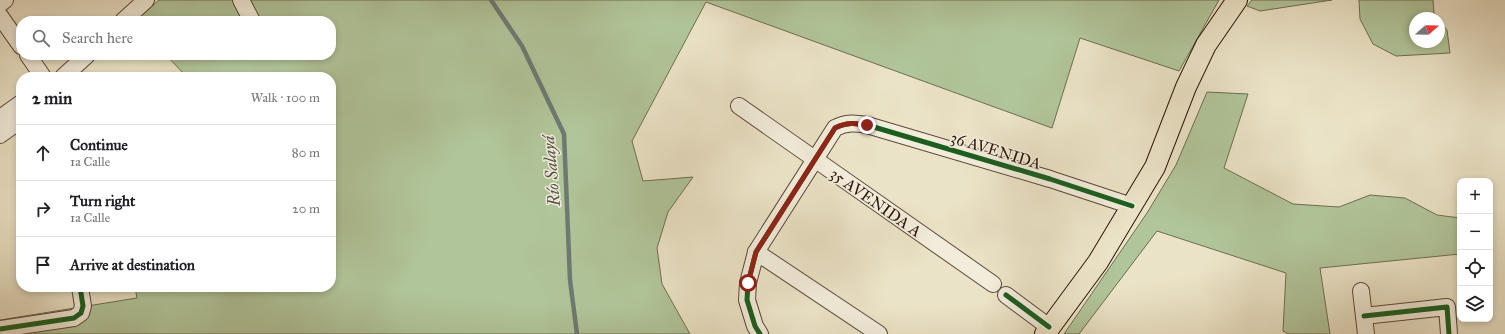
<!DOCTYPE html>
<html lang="en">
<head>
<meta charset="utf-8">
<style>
	body { margin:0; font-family:"IM FELL Great Primer",serif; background:#f2f2f2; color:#202124 }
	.controls { position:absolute; right:12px; bottom:12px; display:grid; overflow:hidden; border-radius:8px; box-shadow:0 2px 6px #0003 }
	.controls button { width:36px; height:36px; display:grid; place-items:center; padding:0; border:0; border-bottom:1px solid #e0e0e0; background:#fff; color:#202124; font:20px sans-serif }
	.compass { position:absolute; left:1409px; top:12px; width:36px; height:36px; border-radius:50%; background:#fff; box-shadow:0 2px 6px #0003; rotate:70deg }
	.stop { position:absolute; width:12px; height:12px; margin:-9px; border:3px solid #8f2418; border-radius:50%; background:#fff }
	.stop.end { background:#8f2418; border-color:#fff; box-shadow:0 1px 4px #0008 }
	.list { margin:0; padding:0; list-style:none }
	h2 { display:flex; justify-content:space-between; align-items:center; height:52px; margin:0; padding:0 16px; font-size:17px }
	h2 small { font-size:13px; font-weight:400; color:#757577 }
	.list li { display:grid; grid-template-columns:26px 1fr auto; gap:12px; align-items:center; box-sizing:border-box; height:56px; padding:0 16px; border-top:1px solid #e0e0e0 }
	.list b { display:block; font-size:15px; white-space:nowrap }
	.list p { margin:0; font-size:13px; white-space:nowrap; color:#757577 }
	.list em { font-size:13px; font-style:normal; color:#757577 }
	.icon { flex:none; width:22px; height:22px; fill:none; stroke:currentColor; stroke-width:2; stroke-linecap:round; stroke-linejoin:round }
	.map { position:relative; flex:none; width:1505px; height:334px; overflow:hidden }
	.search { position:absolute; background:#fff; box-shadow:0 2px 6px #0003; left:16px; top:16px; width:320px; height:44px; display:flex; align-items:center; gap:10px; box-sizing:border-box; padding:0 14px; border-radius:16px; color:#757577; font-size:15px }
	.panel { position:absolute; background:#fff; box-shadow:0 2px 6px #0003; left:16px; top:72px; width:320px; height:220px; border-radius:16px }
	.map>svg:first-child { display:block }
	.green { fill:#b1c59a; stroke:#6e6d52 }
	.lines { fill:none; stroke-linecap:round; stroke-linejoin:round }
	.stream { stroke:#6d7a73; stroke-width:4.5 }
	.minor-casing { stroke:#5b4838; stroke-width:18 }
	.major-casing { stroke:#2b1509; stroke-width:22 }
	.minor { stroke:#f2eddb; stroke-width:16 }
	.major { stroke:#ebe3c7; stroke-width:20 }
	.cycleway-casing { stroke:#f2eddb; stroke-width:8 }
	.cycleway { stroke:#1b5e20; stroke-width:5 }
	.route { stroke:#8f2418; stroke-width:5 }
	.labels { text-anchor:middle; stroke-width:3; stroke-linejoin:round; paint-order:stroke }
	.street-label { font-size:16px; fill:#2b1509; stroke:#f2eddb }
	.water-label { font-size:17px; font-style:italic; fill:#525047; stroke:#f2eddb }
</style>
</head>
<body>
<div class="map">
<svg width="1505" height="334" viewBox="0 0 1505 334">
	<rect width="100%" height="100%" fill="#ebe3c7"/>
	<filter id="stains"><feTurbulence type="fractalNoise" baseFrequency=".005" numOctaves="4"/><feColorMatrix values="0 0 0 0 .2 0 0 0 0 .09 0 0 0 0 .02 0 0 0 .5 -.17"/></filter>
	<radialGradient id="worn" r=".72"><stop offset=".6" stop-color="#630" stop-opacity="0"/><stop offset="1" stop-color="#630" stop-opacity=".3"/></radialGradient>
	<g class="green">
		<path d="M159,0h1060l-40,71 -99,-33 -28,90 -346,-126 -74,139 11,40 50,-4 -25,35 -11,36 5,36 28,50h-690v-14l137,-22 -2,-11h196v-210h-237l-1,-1h93l-20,-21h165v-34h-196z"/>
		<path d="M1252,0h80l-72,11 -13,-5z"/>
		<path d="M1359,0h74l1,13 4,5h-23v24h24v-22l8,10 3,23 -54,3 -23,-12 -13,-25z"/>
		<path d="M1207,92l41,2 -24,74 69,36 46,3 31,-12 35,3 32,17 23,3v36l-140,14 10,66h-41l-6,-3 3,-58 -129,-42 -78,103h-15l83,-121 29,-48z"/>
	</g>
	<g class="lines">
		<path class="stream" d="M491,0l31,46 42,88 6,146 7,54"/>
		<defs>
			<g id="minor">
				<path d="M241,0l11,21"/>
				<path d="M0,4l5,-4"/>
				<path d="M0,16l21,30"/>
				<path d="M123,21l23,-21"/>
				<path d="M28,55l15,22"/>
				<path d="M63,77l24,-22"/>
				<path d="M739,106l254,178"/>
				<path d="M0,118l21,-15"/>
				<path d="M0,135l21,-15"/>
				<path d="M756,252l123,82"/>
				<path d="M1361,291l5,43"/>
				<path d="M1006,295l43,32"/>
				<path d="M1364,316l83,-9 2,27"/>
				<path d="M0,329l74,-11 7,-5 2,-7 -3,-19"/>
				<path d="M760,334l-5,-8 -8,-26 1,-17 8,-31 79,-124c12,-6 20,-5 32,-3l183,54 82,27"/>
			</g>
			<path id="major" d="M1045,334l53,-72 57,-95 31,-80 20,-42 31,-45"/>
		</defs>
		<use href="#minor" class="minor-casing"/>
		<use href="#major" class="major-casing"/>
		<use href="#minor" class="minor"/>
		<use href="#major" class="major"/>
		<defs>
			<g id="cycleway">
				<path d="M1006,295l43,32"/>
				<path d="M1364,316l83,-9 2,27"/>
				<path d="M0,329l74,-11 7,-5 2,-7 -3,-19"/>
				<path d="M760,334l-5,-8 -8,-26 1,-17 8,-31 79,-124c12,-6 20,-5 32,-3l183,54 82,27"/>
			</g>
		</defs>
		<use href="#cycleway" class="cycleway-casing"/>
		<use href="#cycleway" class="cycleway"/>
	</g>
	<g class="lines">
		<path class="route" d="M748,283l8,-31 79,-124c12,-6 20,-5 32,-3"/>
	</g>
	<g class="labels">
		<g class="street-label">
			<text transform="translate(996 150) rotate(17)" y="6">36 AVENIDA</text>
			<text transform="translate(876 202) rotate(35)" y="6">35 AVENIDA A</text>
		</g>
		<g class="water-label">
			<text transform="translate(551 171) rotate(-95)" y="6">Río Salayá</text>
		</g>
	</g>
	<rect width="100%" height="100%" filter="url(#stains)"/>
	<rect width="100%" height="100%" fill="url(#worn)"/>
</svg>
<div class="controls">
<button>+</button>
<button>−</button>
<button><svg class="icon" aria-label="locate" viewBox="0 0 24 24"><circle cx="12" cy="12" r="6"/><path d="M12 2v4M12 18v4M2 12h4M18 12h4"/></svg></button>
<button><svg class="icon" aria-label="layers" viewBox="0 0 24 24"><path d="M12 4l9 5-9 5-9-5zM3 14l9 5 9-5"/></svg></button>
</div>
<svg class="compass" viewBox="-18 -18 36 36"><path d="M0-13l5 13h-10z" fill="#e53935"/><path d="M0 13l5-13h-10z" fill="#757577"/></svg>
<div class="stop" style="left:748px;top:283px"></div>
<div class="stop end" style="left:867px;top:125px"></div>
<div class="search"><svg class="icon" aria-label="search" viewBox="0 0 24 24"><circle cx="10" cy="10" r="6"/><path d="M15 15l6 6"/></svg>Search here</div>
<section class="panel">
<h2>2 min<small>Walk · 100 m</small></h2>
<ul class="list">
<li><svg class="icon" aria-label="ahead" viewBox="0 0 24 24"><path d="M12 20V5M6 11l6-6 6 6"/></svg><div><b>Continue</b><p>1a Calle</p></div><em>80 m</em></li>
<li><svg class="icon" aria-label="right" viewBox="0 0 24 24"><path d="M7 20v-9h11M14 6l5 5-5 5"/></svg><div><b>Turn right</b><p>1a Calle</p></div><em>20 m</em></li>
<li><svg class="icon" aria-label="arrive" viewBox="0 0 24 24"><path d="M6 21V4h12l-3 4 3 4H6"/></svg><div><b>Arrive at destination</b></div></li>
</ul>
</section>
</div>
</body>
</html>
